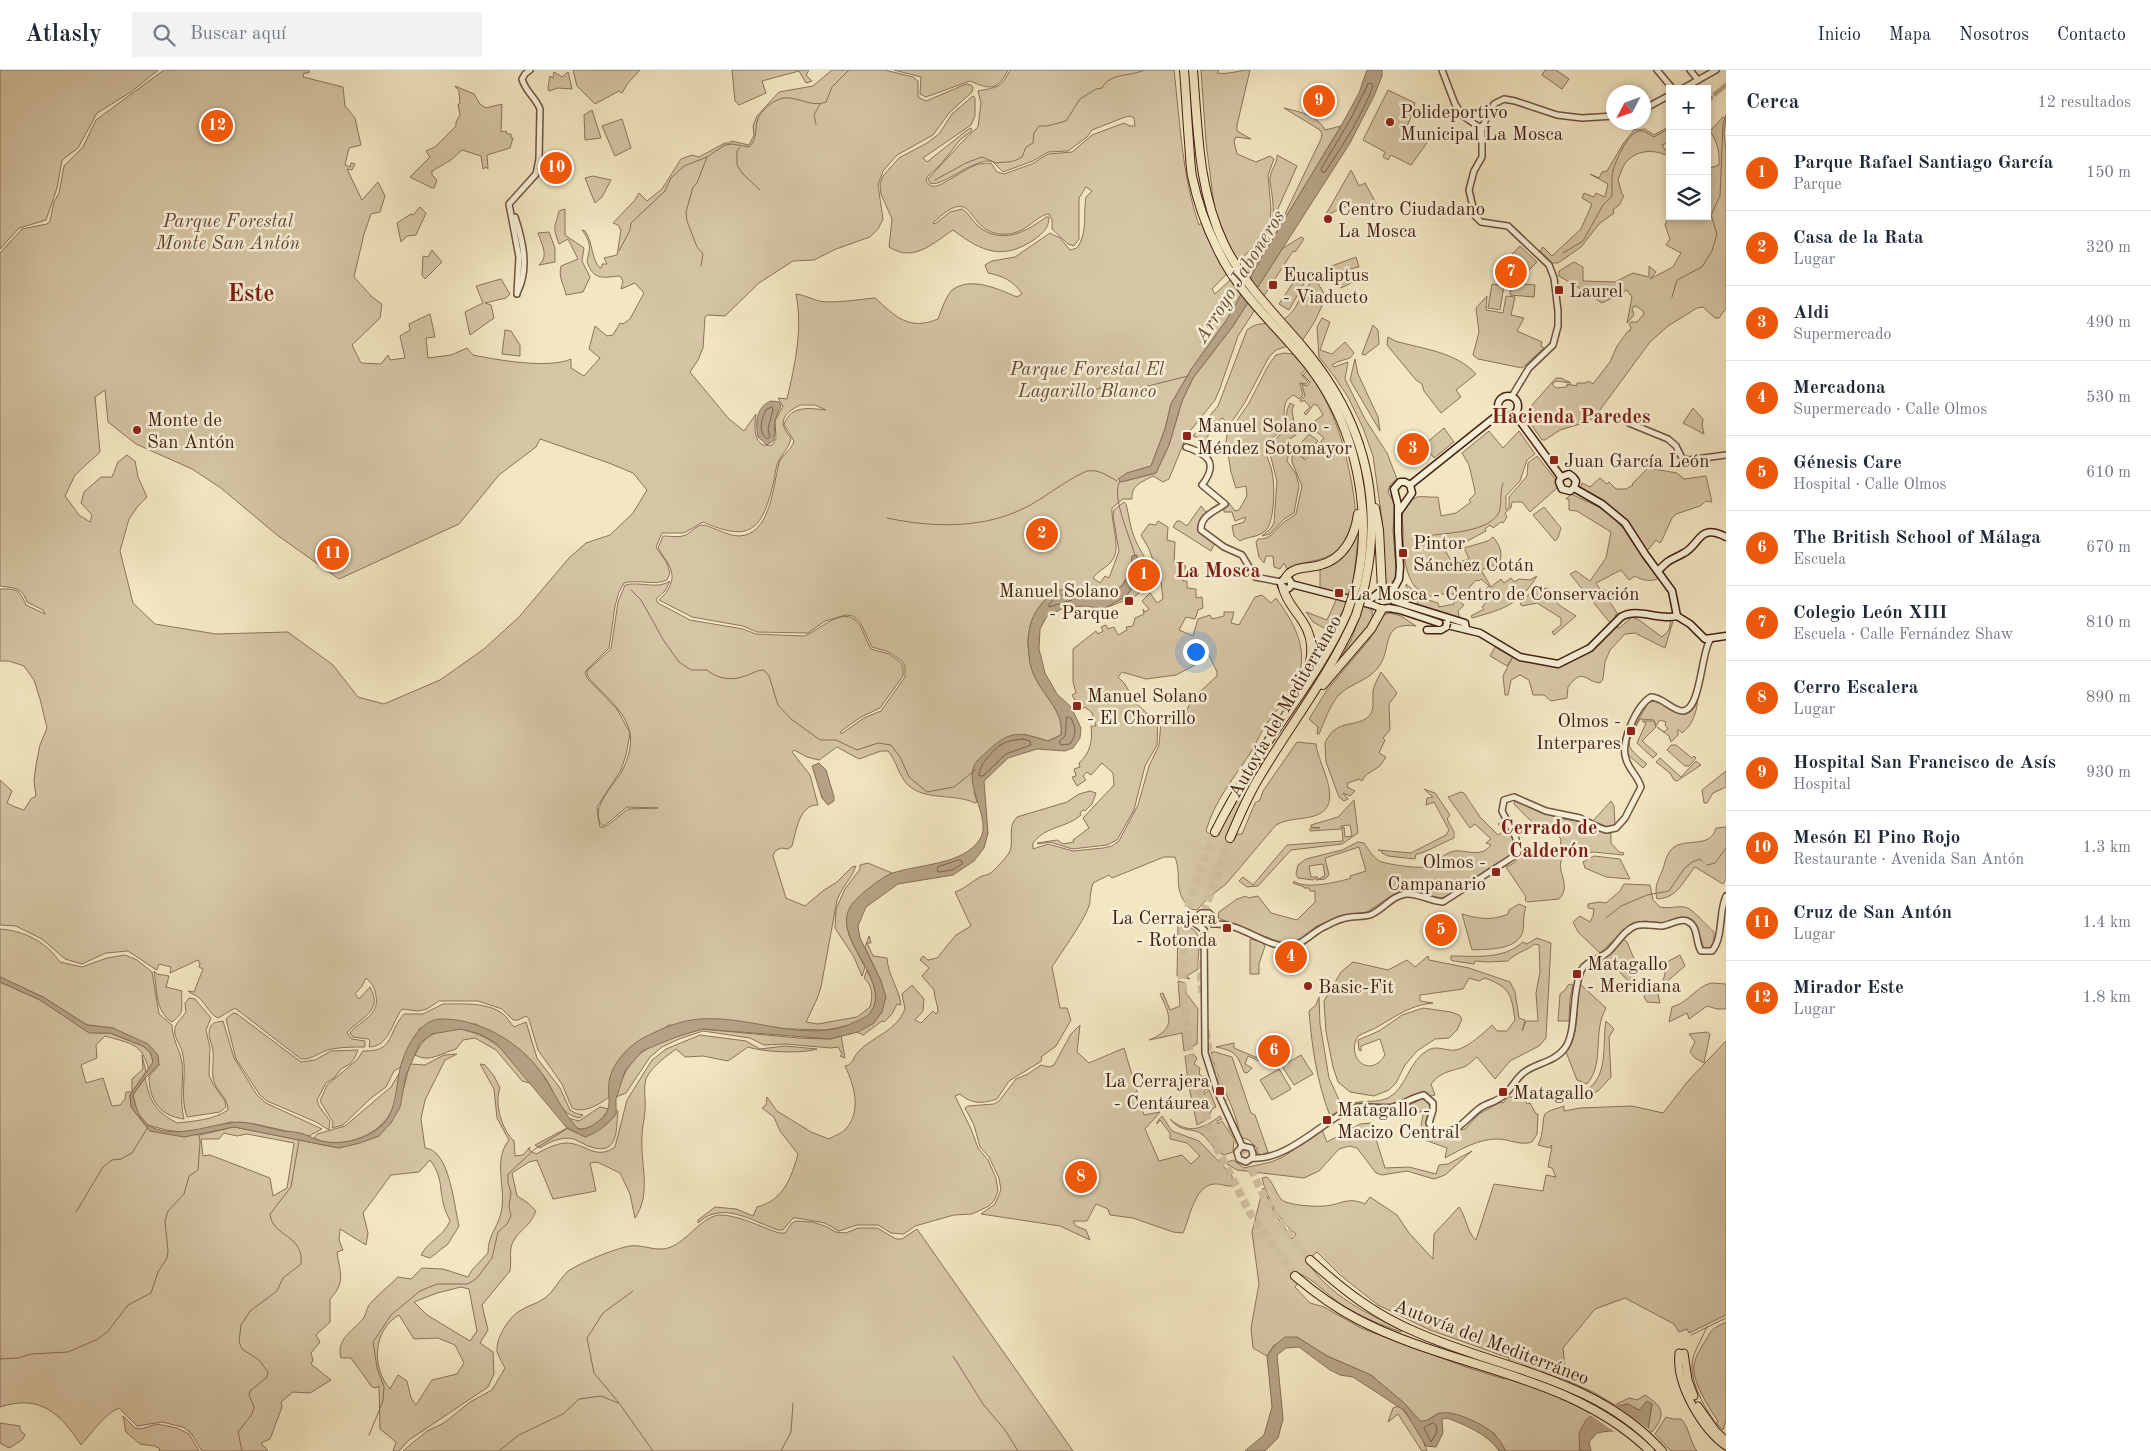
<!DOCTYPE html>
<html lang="es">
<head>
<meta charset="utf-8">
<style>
	body { margin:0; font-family:"Old Standard TT",serif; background:#f2f2f3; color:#1f2937 }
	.controls { position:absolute; right:15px; top:15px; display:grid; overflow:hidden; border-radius:0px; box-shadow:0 2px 8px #0003 }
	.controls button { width:45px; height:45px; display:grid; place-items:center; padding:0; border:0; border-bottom:1px solid #e0e1e3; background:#fff; color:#1f2937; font:25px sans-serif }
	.compass { position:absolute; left:1606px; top:15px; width:45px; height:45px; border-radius:50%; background:#fff; box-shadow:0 2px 8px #0003; rotate:229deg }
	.you { position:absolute; left:1195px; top:581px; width:18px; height:18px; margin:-12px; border:4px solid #fff; border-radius:50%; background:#1a73e8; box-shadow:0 0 0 8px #1a73e833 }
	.badge { display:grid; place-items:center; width:32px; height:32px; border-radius:50%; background:#ea580c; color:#fff; font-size:16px; font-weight:700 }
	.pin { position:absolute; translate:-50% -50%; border:2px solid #fff; box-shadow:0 1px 5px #0006 }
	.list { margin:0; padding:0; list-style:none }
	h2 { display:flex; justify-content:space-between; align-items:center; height:65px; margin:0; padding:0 20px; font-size:21px }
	h2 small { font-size:16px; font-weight:400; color:#747a83 }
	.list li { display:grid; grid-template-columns:32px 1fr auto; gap:15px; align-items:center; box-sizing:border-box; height:75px; padding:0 20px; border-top:1px solid #e0e1e3 }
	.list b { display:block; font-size:19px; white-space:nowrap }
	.list p { margin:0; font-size:16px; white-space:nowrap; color:#747a83 }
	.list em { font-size:16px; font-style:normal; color:#747a83 }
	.icon { flex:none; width:28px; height:28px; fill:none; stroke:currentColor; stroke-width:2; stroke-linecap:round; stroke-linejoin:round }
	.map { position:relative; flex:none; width:1726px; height:1381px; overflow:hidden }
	header { display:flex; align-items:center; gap:30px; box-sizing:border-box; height:70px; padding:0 25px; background:#fff; border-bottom:1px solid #e0e1e3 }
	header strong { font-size:24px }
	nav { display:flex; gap:28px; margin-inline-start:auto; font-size:18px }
	.search { width:350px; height:45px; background:#f2f2f3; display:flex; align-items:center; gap:12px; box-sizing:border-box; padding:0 18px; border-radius:0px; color:#747a83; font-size:19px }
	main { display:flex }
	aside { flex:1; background:#fff }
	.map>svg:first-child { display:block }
	.green { fill:#d5c5a4; stroke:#8b725b; fill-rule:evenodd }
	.water { fill:#b6a386; stroke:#876e58 }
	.pier { fill:#f3e7c2 }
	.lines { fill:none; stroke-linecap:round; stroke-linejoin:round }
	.shore { stroke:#7c614c; stroke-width:1 }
	.stream { stroke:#876e58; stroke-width:1 }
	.canal { stroke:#b6a386; stroke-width:4.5 }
	.motorway-tunnel { stroke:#cfbf9f; stroke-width:8; stroke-dasharray:8 4; stroke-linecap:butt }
	.tertiary-casing { stroke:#6e513e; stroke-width:8 }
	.secondary-casing { stroke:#411f12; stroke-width:9 }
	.primary-casing { stroke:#411f12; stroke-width:9 }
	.motorway-casing { stroke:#411f12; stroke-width:10 }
	.tertiary { stroke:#f7efd7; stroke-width:5 }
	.secondary { stroke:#f7efd7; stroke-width:6 }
	.primary { stroke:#f3e7c2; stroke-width:7 }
	.motorway { stroke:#f3e7c2; stroke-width:8 }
	.secondary-bridge-casing { stroke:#411f12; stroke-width:9; stroke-linecap:butt }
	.motorway-bridge-casing { stroke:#411f12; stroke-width:10; stroke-linecap:butt }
	.secondary-bridge { stroke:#f7efd7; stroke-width:6 }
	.motorway-bridge { stroke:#f3e7c2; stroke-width:8 }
	.poi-dot { fill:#8f2418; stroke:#f7efd7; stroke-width:2 }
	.labels { text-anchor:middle; stroke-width:5; stroke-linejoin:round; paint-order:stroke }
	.poi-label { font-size:19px; fill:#411f12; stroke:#f7efd7; text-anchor:start }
	.park-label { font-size:19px; font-style:italic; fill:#664836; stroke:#f7efd7 }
	.street-label { font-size:19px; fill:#411f12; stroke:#f7efd7 }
	.water-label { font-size:20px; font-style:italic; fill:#6a4d3b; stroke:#f7efd7 }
	.neighbourhood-label { font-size:20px; font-weight:bold; fill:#7a1f14; stroke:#f7efd7 }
	.district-label { font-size:24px; font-weight:bold; fill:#7a1f14; stroke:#f7efd7 }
</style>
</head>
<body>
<header>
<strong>Atlasly</strong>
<div class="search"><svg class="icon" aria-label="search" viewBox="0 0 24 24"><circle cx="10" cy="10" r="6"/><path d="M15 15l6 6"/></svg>Buscar aquí</div>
<nav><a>Inicio</a><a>Mapa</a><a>Nosotros</a><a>Contacto</a></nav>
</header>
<main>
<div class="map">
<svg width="1726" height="1381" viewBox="0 0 1726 1381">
	<rect width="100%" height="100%" fill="#f3e7c2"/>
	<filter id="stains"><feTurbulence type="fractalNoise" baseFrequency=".004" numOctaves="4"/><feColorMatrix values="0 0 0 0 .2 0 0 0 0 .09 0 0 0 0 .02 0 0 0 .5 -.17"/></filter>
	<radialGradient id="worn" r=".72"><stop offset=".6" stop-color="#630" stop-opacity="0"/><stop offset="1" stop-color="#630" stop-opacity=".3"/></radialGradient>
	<g class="green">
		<path d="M0,0h158l-27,22 -34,21 -19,35 -16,12 -5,28 -11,32 -27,8 -19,21z"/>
		<path d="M164,0h145v3h-5l-1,4 40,10 2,19 10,12 6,27 -12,3 -4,17 5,2 1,-4 4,1 -3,6 -5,-1 15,31 16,-18 7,14 -5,16 -9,2 -7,20 -10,43 18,20 10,7 -2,14 -28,27 9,18 20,1 7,-9 2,5 15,-2 -5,-22 10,-6 -1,-6 21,-10 5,23 -9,1 2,20 23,-3 16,-7 6,7c24,5 76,14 98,4v9l13,8 16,-18 -11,-9 6,-23 12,10 6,-1 7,-12 3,1 7,-5 14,-26 -9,-10 -14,6 2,-8 -3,-5c-15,1 -27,6 -33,-15 3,-14 5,-17 -5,-31l3,1c8,11 6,28 15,37l2,-1v-3h5l-3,-6 13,-3 4,-25 -3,-5 -5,-2 22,-23 4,-7 8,8 15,-12 19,-30 11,-4 7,2 26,-14h5l1,-2 18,4 5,-10 -1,-9 4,-10 22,-24 34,-6 19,-16h53l28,7 5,4v16l8,4 40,-17 5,1 2,2 -1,5 -23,21 -16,22 -36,20 -14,16 -5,14 5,34 -5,10 -8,8 -34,12 -22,11 -21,1 -34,22 -34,33 -17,-1 -3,2 -2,31 -5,12 -8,12 38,46 16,13 12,-17c-2,13 -3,35 16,31l4,-6 -1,-18 8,-15 -5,-8 9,1c8,-35 16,-70 9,-105 8,1 16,5 23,7 14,3 42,-2 56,-3 21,19 34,33 63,21 3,-8 8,-23 14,-29 19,-14 46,-1 65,7l5,-3c-8,-13 -19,-18 -34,-21l-3,-8 7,-4 23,-4 35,-24 10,5 10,12 7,-2c11,-16 6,-32 9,-51l6,-6 -6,-4 -7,11v41l-5,7 -6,-2 -16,-15v-9l-3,-6c-14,1 -23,23 -50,20 -35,-5 -23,-52 -66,-11l2,1 15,-12 12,-3c7,4 10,12 16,17 23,19 47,7 68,-9h3c0,11 -6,16 -14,22 -32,22 -53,13 -82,-9 -20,13 -39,33 -64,17l3,-28 -11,-25 -1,-10 3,-8 16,-18 28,-15 12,-9 13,-20 21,-18 2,2v18l-4,9 -48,33 4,4 40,-32 4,-2 1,3 -12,9 -19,24 -14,13 -1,4c5,7 9,6 16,3l27,-16 9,-4 13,-1 6,9 7,2 28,-10 16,-10 24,-2 20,-17 32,-12 6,3h5l-1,-8 -4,-2 -5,1 -33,13 -5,7 -19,14 -20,1 -15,9 -30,11 -11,-11c-22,-2 -49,27 -62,22l-2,-4 33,-36 17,-16 3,-24 -3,-12c20,-4 23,-3 32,-21h164c6,52 8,106 25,155l16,-12 -9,-71 -5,-72h18l-2,3c11,2 22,-3 33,-3l-13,55v6l14,8 -15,-2 -2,4 3,13 19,8 14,-6 4,3 -6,16 3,34 -1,13 -4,12 -54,55 3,5 38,-35 22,-24 46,-96 1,-5 -2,-4 -36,-22c16,4 33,7 41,22l16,-4 -81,134 -32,58 -36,50 -21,36 -6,25 -14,37 -24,7 -6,9 35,-9 13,-28 13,-44 11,-23 40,-52 49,-77 19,-12 3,2 -9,13 -2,-1 -55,85 -19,55 -4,9 -28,35 -18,44 -6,3 -10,-6c-11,6 -22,9 -21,23h-9l-11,9c-1,15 9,40 1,51 -5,9 -15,11 -20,19l7,5 5,-7 4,2 10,-27 -6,-35 1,-6 10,-8 2,2c3,11 4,24 9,35 6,15 20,29 13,47l-14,11 -34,13c14,-8 36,-15 37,-34 0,-6 -3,-14 -5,-20 -1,24 -16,45 -43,40 -10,-2 -24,-9 -34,-4 -6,2 -13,11 -16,16 -8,9 -11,24 -11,36 1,8 1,18 4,26 7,23 33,40 29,65l-13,6 -25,-7 -49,58 3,10 -2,1c-21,-10 -50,-2 -67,-18 -10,-10 -11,-24 -20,-34h-7l-22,8 -22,-12 -18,13 -12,-3 -13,-7 -2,2 18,23 8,30c-19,-1 -22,27 -26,41l-4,3 -7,-1 -6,3 -2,5 13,42 19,8 19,-16 13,-8 15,-15 4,-1c-4,12 -14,21 -19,34l-16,87 -4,12 -11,23 12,2 39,-7 13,-10c3,-11 3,-21 -6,-29l3,-8c23,43 -3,55 -43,60l-156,-5 -58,53 -1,19c-9,7 -25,17 -37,11l-10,-24 -24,-34 -9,-31 -3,-3 -8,4h-5l-11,-11 -24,-8h-39l-12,8 -9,2 -16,-2c-10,13 -13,38 -33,38l1,-6 -2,-2 -15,-2 -3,-4c9,-12 30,-17 26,-37 -1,-8 -4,-13 -10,-18l-4,8 -7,8 4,5 11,-12c14,25 -10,30 -23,46l5,6 13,2v6c-11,0 -23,0 -33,2 -12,2 -19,11 -31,10l-66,-51 -17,10c-9,-4 -12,-15 -20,-21 -4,-3 -7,-3 -10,-6l6,1 9,-23 -4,-2 1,-3 -2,-4 -28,13 1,-6 -12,-3 -2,6 -2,-1 -27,-18 -22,2 -24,11 -17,-5 -23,-20 -26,-13 -16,-1v-145l12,11 -5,12 8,4 9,3 7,-11 5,-3 -2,-15 2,-16 4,-20 7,-17 -7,-29 -6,-19 -10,-14 -15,-5h-9v-72c17,0 19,0 26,16l19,9 -2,-4 -16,-8c-5,-15 -13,-14 -27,-16v-333l22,-24 25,-5 3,-3 4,-19 5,-9 5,-27 19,-19 13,-27zM105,320l3,32 28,22 56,25 29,19 56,47 62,44 120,-55 40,-49 37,-28 4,-8 69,24 24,10 14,17 -14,23 -23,22 -24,8 -17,15 -50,59 -35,32 -44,31 -56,24 -26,-7 -25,-32 -45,-33 -72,2 -61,-10 -22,-21 -13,-52 9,-32 9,-13 9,-9 -9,-20 -3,-16 -8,-6 -9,7 -6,15h-11l-17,15 -3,11 11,12 -2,7 -11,-7 -14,-19 10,-21 25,-23 -5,-55zM800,335h15l11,5c-17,-2 -36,-5 -42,15l10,16c-2,9 -12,13 -15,22 -6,22 -8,72 -40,73 -12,0 -32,-12 -37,-11 -6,1 -11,7 -16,10 -8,3 -16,1 -23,1l-5,12c9,15 21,25 9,43 -2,4 -6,6 -8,9l33,17 51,9 14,6 51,1 17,-12 21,-6 7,1 7,6 12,25 17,5 13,9 3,6v10l-24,34 -17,7 -23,16v-3l20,-14 19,-9 23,-32v-9l-3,-5 -11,-8 -18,-5c-5,-8 -7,-17 -12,-25 -15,-21 -41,8 -55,12l-48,-2 -13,-5 -53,-9 -32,-17 -2,-4 9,-8 5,-10c-13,9 -30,0 -45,4l-7,17 -7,47 -24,22v3c2,6 8,10 12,15 16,16 35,33 31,58 -1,8 -5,19 -9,26 -8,12 -34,40 -18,53l2,-1 22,-18 31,1 -30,1 -23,18h-5l-3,-20 24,-37 5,-15 4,-22 -13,-24 -30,-31 -2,-6 24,-24 6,-42 4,-14 5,-9c14,-4 30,3 43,-3l3,-7 -3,-10 -11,-16 6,-14h22l19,-11c45,20 59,10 70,-38 2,-6 2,-13 4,-19 3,-10 13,-17 14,-27 -14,-16 -8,-24 9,-33z"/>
		<path d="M573,0h67l-12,13 -6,10 -3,-2 -24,13 -18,-18z"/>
		<path d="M732,0h77l-3,5 6,6 -6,2 -7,-12 -37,10 4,12 -27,12 -4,-4z"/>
		<path d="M894,0h114c-11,22 -19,19 -38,11l-44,16 -6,-3 1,-17z"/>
		<path d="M1545,0h11l13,9 -7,10 -20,-14z"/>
		<path d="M554,2l8,5 6,-5 4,17 -14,-1 -9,3 -1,-3 2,-12 3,2z"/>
		<path d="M455,16l19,8 6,10 6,4 16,-4 -1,28 5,-1 1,3h4v4h2l-3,10 -23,7 1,14 -2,-2 -3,2 -2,-13 -19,-6 -11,10 -19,11v4l5,5 -3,8h-2l-22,-11 20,-20 -4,-6 9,-4 21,-21v-4l4,-7 -2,-11h2l-1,-13z"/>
		<path d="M1388,20l27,13 -4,14 -5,11 23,12 -18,25 -20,-10 -3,5 -5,-3 2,-5 -22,-12z"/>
		<path d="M592,40l9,28 -16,2 -1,-25z"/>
		<path d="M1723,47l3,2 -2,14 2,17v158l-7,10h-4l-12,-11 -6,1 -29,18 -18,16 -56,76 -7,4 -27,8 -15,10h-3l-18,-26 32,-36h5l10,5 -15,-2 -4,3 4,4 11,-1v-3l10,2v-3h9l2,-2 5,3 17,-22 7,-16 11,-15h2l1,-4 -2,-3 2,-2h6l7,-8 -1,-3 -7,-5 -3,1 -1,2 2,6 -7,8 5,-26 -5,-7 -25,13 -8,-5 -9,-2 -7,-9 -19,-11v-5l15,-9 9,5v14l32,1 18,-9 16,4v-11l7,6 -6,7 23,-12 8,-14 -15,-8 4,-6 -5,-14 3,-8 39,-1v-47l12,-4c1,-14 -2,-23 -9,-34z"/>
		<path d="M622,49l9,29 -16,8 -13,-30z"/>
		<path d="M1670,56v16l-8,3 8,12c-15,-8 -32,-8 -44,5 -4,5 -6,13 -8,18l4,14 2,2 -5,9 -6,5 1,3 -15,11 -18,23 -23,16h-6l-12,-12 3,-4 9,9 29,-27 11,-25 -10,-6 2,-5 10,4 2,-4 9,4 3,-13 -18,-10 9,4 3,-6 5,-1 16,-27 11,-14 11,-1 9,6z"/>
		<path d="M1277,85l20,11 -24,54c1,-14 -1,-26 -3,-39 -1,-10 8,-17 7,-26z"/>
		<path d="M1351,100l8,16 6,-3 12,22 -21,4 -4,-3 -8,1 -19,9z"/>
		<path d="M593,106l18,4 -9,17 -7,6 -10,-25z"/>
		<path d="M420,137l6,6 -10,22 -9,1 -6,6 -4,-19 14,-9 2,1z"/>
		<path d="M565,139v26l19,13 -2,13 8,16 -7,15 -17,3c-2,-11 -8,-17 -5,-29l17,-7 -10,-20 -9,5c-7,-19 -4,-15 0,-33z"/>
		<path d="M549,162l6,16v14l-16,3c10,-9 3,-20 -1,-32z"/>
		<path d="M1520,176l17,16 -11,11 -17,-16z"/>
		<path d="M432,180l10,12 -17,17 -3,-4 1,-19 5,1z"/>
		<path d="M1356,187l3,10 -14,3 6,13 -10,5 -12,-21z"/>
		<path d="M1300,202l7,6 -18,32 -10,-6z"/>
		<path d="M501,209l9,15 -4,4 -21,5 6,2 3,13 -24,17 -5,-23 18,-9 -7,-17z"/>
		<path d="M1316,210l10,17 -11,24 -13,20 -26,9 -7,7 -25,47 -14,20 -8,-6 -7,6 -10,17 -12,-5 25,-30 29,-76c14,-12 26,-1 40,-13 14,-11 13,-30 29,-37z"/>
		<path d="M1511,213l24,2 -1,12 -24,-2z"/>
		<path d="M1492,214l12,2 -4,24 -12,-2z"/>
		<path d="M1487,226l-1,14 17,3 3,-17 9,1 -4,18 13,3 -7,13 25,11 -1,4 3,2 -22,20 -44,-9 -5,-4 6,-23 -3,-24z"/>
		<path d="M1322,248l8,4 -10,28 12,4 13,-12 9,11 -4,5 -13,4 -5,3 2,2 14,-5 -3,17 20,40 22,34 10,26 -7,6 -2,7 7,12 -2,26 3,39v7l-6,10 -5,-3 -3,-63 -9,-64 -10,-28 -15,-31 -14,-21 -15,-19 -2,-30z"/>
		<path d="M1373,255l5,5 1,14 -14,11 -3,-1z"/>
		<path d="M505,260l6,1 9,14v11l-18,-2z"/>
		<path d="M1388,267l7,4c28,8 61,11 81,33l-20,16 5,7 -20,16 -17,-22 -2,-7 -6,-4 -29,-35z"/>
		<path d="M1284,283l9,1 13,15 -5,5 7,8 -2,2 -6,-1 3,12 -4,4 -5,-4c-14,6 -8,19 -11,30 -2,10 -14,12 -17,21 -2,8 5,18 6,26 3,12 3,51 -7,59 -8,7 -17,5 -25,10l-6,-5 -2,-10 12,-4 2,-5 -11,4 -3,-9h-8v-4l5,-5 6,8 4,-1 8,-14 -1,-10 -10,2 -5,-16 -5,-30 1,-7 22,-32 19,-37 8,-11z"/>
		<path d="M1355,289l3,15 20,43 2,14 -30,-51z"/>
		<path d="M1307,301c27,35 39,77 46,120 2,13 4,26 0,38 -3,8 -10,16 -16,22 -15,12 -34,9 -50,18l-3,-6 -4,6 -6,-2 -1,-11h-7l-2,7 -5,-6 -3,-15 2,-3c13,1 16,-8 24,-15 5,-5 10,-6 14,-10l6,-28 -10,-24v-13l13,11 19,-22 -12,-10 5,-5 -2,-2 8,-6 -5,-9 -4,-2 -8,11 -2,-2 6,-6 -6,-7 -3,2 -1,-2 5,-4 -3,-12 5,2 3,-4 -7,-7z"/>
		<path d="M1290,333l4,2 -2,5 4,25 -8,5 3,4 -4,17 9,13 3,12 -5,27 -10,6 -14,15 -8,2 9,-8 3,-5 3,-42 -8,-31 1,-6 15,-14 2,-20z"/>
		<path d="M1693,338l10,11 -1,6 2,9 -21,-11z"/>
		<path d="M1444,358l10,14 -20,16 -10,-13z"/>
		<path d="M1489,361l14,17 16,-17 16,23 -8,6 -7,21 -14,15v14l3,-3v-10l18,-21 1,-13 9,-7 19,24 1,8 -27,24 -8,-10h-10l-1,6 -6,5 2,4 -4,6 -2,-1 -8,6 -3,-3 -5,4 1,2 -24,13 -15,-1 -1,9 7,12 16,-5 -5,-11 24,-7 5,-4c6,7 10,15 7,24l2,1 -21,8 10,17 10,-8 3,4 7,-5 3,4 5,-3 11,1 7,-4c-18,29 -33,33 -65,42l-1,-2 13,-7 -2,-2 8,-10 -7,-5 6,-6 -8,-7 -2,2 -3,-1 -18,20 6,5 -6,6 2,9 -43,-14 1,-6 -12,-13v-3l16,14 16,5 1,4 15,-3v-10h-20l1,3c-31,-3 -32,-43 -32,-66 0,-7 -2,-17 1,-23 1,-3 8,-8 11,-10 4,-3 17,0 23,-1l3,19 15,-3 15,-11 -2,-2 6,-6v-3l-6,-26 -7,-12z"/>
		<path d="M1309,364l9,7 -14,17 -9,-8z"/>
		<path d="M1648,398l29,5 7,6 22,-3 6,26 -6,-1 -6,5 -24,8 -4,4 -10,22 -2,3 -4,-3 -9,11c-18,-30 -34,-48 -67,-63l2,-5 8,4 10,-9 7,6 2,-2 7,7h10l7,-4 -1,-1z"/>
		<path d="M1571,424l28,13 12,9 12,12 23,35 14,15c-9,4 -17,3 -25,-2l-6,4 -8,-10 -25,13 5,8 3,-2 8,11 -2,2 7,11 -2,3 1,2 -5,6 -41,-50 6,-3 14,10 16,-23 5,-26 -34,-21 -8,-1v-11h-3z"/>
		<path d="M1201,436l6,7c-16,15 -7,21 8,30l-4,8 -38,-24 4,-6h3l7,5z"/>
		<path d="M1544,437l17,21 -3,10 -3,3 -22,-26z"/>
		<path d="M1158,451l10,6 -1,13 8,2 -1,21 11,2 1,11 -4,1 1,4h4v7l9,1v9l6,-1 1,11 -5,2 -3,9 -9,-2 -7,13 14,6 5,-17 12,-4 2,4 12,-3v-4h10l-3,11 8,2 16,-28 7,-2 9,8 5,-5c17,23 33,50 22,80 -7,17 -22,32 -32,47 -7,9 -10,21 -17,30 -16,24 -35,47 -43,76l6,5 6,-3 15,-29 36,-54 -32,61 -9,26 5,3 5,-6h4l13,-31 5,-3 3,-9 34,-49 19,2c2,21 31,62 -2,72 -13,4 -26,2 -38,9l-50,59 -18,14 -11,12 -7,-1c-19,-22 -7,-30 -15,-52h-11l-52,21 -3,-3 -16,8c-2,7 -3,12 -3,19 -2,14 -30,52 -38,65l8,41h7l4,12 -15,26 -15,11 1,3 -2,2 -31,19 -12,18c-15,5 -26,5 -37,-5l-5,2 16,33 7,19 10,12 8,18 2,13 -4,10 -5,5 -17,8 -18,1 -39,11 -11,8 -13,-1 -13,-8h-21l-18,6 -14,-8 -28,-5h-4l-10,12h-5c-26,-9 -56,-30 -80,-7v-3l17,-13 21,2 17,7 4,-9c27,-7 34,-29 41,-53l-18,-23 -6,-14 -12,-9 4,-3 1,-8 10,14 34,21 18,7c5,-3 13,-6 17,-10 16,-19 8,-44 -1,-63 8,-1 8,-8 13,-14 15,-16 39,-21 47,-43l-3,-15 10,-9 12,14 -1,12 -8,9 6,3 12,-12 3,3 2,-2c0,-8 -4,-14 -4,-22l-12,-14 7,-8 -9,-8 3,-4 5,4 9,-2 19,-23 15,-9 -16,-34c11,-4 17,-11 27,-16 3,-1 7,-1 10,-4 4,-4 16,-16 18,-21 4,-12 -3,-24 7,-34l50,-15 12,-8 11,-3 6,2 -4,11 -7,7 -2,-1 -3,3 1,2c-14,13 -36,11 -48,28v6l15,-5 25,7 30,-3 9,-2 7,-5 19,-36 11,-39 10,-21 2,-23 5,-6 14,8 12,-25 25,-23v-4l-10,-21h-2l-10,14 -19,10 -30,4 -24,-7 -4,5 6,6 13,21 17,16 4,-5 -1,30 -12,21 -11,44 -17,30 -10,5 -35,4 -22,-7 -11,2 -2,-1 20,-3 6,4 11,-2 -1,-2 16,-12 -6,-10 31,-33 -1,-12 -11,-10 -11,12 -4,-3 -4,4 3,4 -9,6 -5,-9 4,-1 -2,-7 6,-2 -1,-4c11,-9 14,-23 12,-37h5l-4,-13 -7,-6 -2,2 -7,-7 -4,-7 4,-2 -3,-11v-33l23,-18 2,3 5,-3 -2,-4 5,-2 2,4 6,-2 4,8 9,-5 -1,-3 7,-1 2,-8 9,-4 -1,-5 2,3 4,-3 -7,-8 8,-8 7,10 6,-4 -2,-17 -12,-33 -8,-14 8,-11 7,1z"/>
		<path d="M1359,462l-6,50 -4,13 -29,-7v-20l29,-19z"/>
		<path d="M1548,518l11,17 17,11 -22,19 -2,-3 9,-7v-7l-24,-15 -15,3 -2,-2 13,-14z"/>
		<path d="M1337,528l31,10 4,2c4,18 -22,38 -32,50l11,-20 9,-24 -18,-4 -9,21 -20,-11 -7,-10 21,8z"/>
		<path d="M1390,543l11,3 15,10c-38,-5 -22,24 -39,43 -9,11 -26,15 -36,24 -11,10 -16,28 -22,41h-2l1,-7 -9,-8 18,-29 42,-50 15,-25z"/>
		<path d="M1630,545h3l-1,2 7,3 23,17 7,-7 2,-10 2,1 -8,27 -30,-15 -10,1 -15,16 -5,12 -2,17 -3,4c-16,-2 -17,-16 -32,4l-1,11 -16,3 -7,-6h-11l-4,-15 -9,-5 -9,5 -3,15h-3l-2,-19 9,-18 -5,8 -17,-10 5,-9 17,10 49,9 30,-15 24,-25 4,2 11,-9z"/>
		<path d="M1381,602l16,21 -8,11 1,26 -7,8 2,2 -6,13 7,4 -6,9 -14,9 -4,6 -3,-2 -11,4 -1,4 8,4 -5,5 -7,-3 5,6 -4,2 -5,-4 -13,-35 -1,-19c11,-26 33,-14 45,-28 5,-7 2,-17 3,-24 1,-6 5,-13 8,-19z"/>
		<path d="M1698,628c-1,13 -5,27 -16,35l-4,-4v6l-7,7 -2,-6 -12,-9 7,5 4,-3 -3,-4 1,-3 -6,-2 -4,6 -2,-6 -14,-1c-14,27 -17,25 7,45l-4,4 -16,-14v-14l21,-37c16,-10 40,32 50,-5z"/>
		<path d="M1642,651h12l2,6 -14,14 15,13 -4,4 -16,-15 9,-20z"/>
		<path d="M1671,675h5l16,13 2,-2 2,2 -7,8h-4l-18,-16z"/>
		<path d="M1660,688l21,19 15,-16 5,4 -24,16 -3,-1 -4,-7 -14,-11z"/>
		<path d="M1726,701v16l-13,6 -6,10h-3l-2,-13z"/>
		<path d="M1424,719l11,4 15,22 -3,4 7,13v6c-8,3 -33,17 -38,16l-1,5 -27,-3 -6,-3v-2l-4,-1 33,3 35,-18 3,-5 -15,-28 -8,3 1,-7 6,-1z"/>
		<path d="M1461,722l3,1 16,24 18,18 6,-4 -6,-7 5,-3c8,12 18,28 3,38l-59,37 -6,2 -35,-7 -12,3 -27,18 -27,4 -23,10 -19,14 -16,3 -64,-25 1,-6 18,-13 9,-3 2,2 10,-2 13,17 26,7 18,-18v-11h-5l-1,-3h-5v-1l-11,-4 1,-2c10,9 45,1 57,-3l-1,-2 16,-5 -7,-24 -34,11 4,17 -4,4 -9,1 9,-4 -2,-12 -14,2 2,11h7l-5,3 -15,-2 -2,-4 2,-9 8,-6 36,-9 16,-8 6,1c5,7 8,13 15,18 6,3 44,9 49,5 8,-4 18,-14 27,-15 13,-1 26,7 36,-6l-5,-2 5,-4 -16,-15 -5,4 -22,-31z"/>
		<path d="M1354,730l4,33 -16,11 -51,6 -33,36 -11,1 -8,-6 4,-4 10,8 34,-40 56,-4 -1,-14h2l1,10 7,-1 -2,-11 -9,1v3l-31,2v-3h10l-9,-1v-2l27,-8z"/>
		<path d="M1515,731l43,17 18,3 26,11 9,1v10l8,9 5,1 -1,2 -30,-3 -30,5c-9,13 10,28 -4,42l-32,3 -2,-2 1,-3 -20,-30 8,-4 6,-7 30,2 10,-8 1,-11c-6,-7 -14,-8 -22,-12 -9,-6 -17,-15 -25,-23z"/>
		<path d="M1611,731l3,5 1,19 -7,2 -15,-6z"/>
		<path d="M1726,757v52l-3,5 -28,-17c-12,14 -17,31 -38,32 -3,-13 1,-18 6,-30 2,-6 3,-13 7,-18 12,-16 40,0 46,-23z"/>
		<path d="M1594,786l26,3 10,20 -24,-2 -21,-9 -2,-6z"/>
		<path d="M868,793l24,10c-23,15 -53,31 -43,62 4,11 11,22 16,32l-3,9 -8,-19 -19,-29 1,-19 9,-20 15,-20v-4z"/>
		<path d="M1624,814l26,1 3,15 7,7c8,2 16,-1 24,0 8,0 22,19 30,25v12l-3,4 -7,1 -7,-22 -9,-9h-3l-21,5 -19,-2 -15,4 -30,28 -22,-21 -5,-10 7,-6 10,6 3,-6 1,-7 -6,-1v-4l11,-2 7,1 14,-12z"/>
		<path d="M1519,834l7,3c-3,8 -2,16 -3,24 -5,20 -37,18 -51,19l-10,-36c17,5 30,7 46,0l1,-4z"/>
		<path d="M1178,853c30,7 19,22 20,46l-11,7 3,3 -13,-3z"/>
		<path d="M0,859c25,2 46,13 60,33l22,5 25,-9 18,-3 12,5 15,12 7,42 13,11c0,14 8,24 10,38 2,19 -3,36 2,56 -25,-3 -35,-20 -35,-43l10,-11 -2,-10 -44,-27 -26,-3 -44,-28 -43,-20z"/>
		<path d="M869,866l2,7h-4l6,13 14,2c1,18 12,30 14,47l-4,-1 -5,10 -8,8 -2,-1 -19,14 -6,-3 17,-9 7,-42 -16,-34z"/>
		<path d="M1537,868l14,5 -5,95 -7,8 -29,15 -15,18 -18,-22c-4,3 -8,8 -13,10 -13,4 -24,5 -33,17l4,11 -4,1 -10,-4 -18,9 -12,3 -37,-1c11,-3 23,0 34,-5 19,-10 20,-37 40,-48 8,-4 13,-1 22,0 12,3 34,-17 42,-25l5,6h10l8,-11c-4,-26 -4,-32 -30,-42l-6,3 -10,-3 -6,11 -43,6v6l13,2c-22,2 -35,12 -54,23 -6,4 -14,6 -21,10 -13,21 12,44 27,19l-5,-16 -19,7v5l-2,-1 -1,-10 21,-9 23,-16 21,-7 28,4 8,3 3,4 -5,11 -8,8 -14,1 -18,12 -12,14 -9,18 -7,7 -15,6 -24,-4 -12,-10 -5,-15 -7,-35 -2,-31 17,-29 12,-10 35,8 19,-10 8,7 13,-11 1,4 40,8 41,14 5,10 4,26 6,2 -3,11 4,-10h12l-2,-28 4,-21 -1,-27 -4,-1c-9,7 -20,9 -27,17l-20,1 -13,-1 -1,3 -20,-3 -3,-1v-4c26,0 51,4 72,-14l4,2z"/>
		<path d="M1250,869l12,3 3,4 -6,18v10h-9z"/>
		<path d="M1623,869l4,3 12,29 -10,11 -23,-25z"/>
		<path d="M1680,885l5,11 -28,24 3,13 -13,-1 -3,-5 4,-9 9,2c7,-10 9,-14 8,-27z"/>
		<path d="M154,901l3,3 12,2 -3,11 16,4c-2,15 5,20 -10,31 -17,-10 -15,-34 -18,-51z"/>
		<path d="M1178,911l7,2 1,10 12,16 -1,35 -13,7 -2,-18 -33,7c27,-11 22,-23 11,-46l3,-1 7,17 10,-4z"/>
		<path d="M0,912l40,18 54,33h16l33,13 7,6 4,10 -5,9c-7,-29 -18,-27 -44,-35l-9,9 1,13 -16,7 5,18 17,-5 9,28 8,-1 5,-6 1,-7h6v-13l11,-10 -1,-14 4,17 -16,23 1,12 19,24 50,4 34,-8 105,21 40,-12 24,-46 7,-26 15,1 19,-10 13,-1 -12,6 -20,40 -4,19 4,29c25,2 29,58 34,78l-11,18 -18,14 -9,-3c7,-14 22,-18 29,-34 -2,-5 -5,-10 -6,-15 -5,-18 -1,-29 -14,-46l-11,12 -28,3 -28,38 5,20 -2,12 -26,-16 -1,11 4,10 -6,2c3,22 9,30 -7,47v23l-14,13 4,7 -9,11 2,7 -2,4 20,16 -21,13 -17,-1 -12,10 1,5 -12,32 -9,4 7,8h-66l-11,-18 -8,-6 -21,-5 -25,4 -18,-18c-15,6 -27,25 -38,37 -21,-32 -41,-51 -81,-38zM224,1063l13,3 10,-2 47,9 -7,45 -14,8 -3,-18 -60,-23 -7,1 -2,-17h18z"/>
		<path d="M1579,913l27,25c-14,25 -1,55 -19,76l-10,-4 -11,-28c13,-13 11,-50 13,-69z"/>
		<path d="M1711,913l15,1v25h-9l-10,-3 -18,13 -2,-6 -18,9 3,-15c16,-4 24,-20 39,-24z"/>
		<path d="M1571,914l2,1 -3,14 -1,22h-11l2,-27 5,-4 3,-5z"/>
		<path d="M1319,927l1,27 9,54 12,26 -2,7 -9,5c-13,-34 -18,-68 -21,-105l7,-6z"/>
		<path d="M189,928l6,1 16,19 -5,12 4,18 -1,27 4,9 12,17 1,6 -6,5 -33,5c-8,-22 1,-44 -5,-66 -2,-8 -9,-14 -7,-23 1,-5 8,-11 11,-16l-1,-9z"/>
		<path d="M443,934c19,0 45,-2 60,10 4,3 7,9 11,13l12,-5 11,36 23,30 10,22 5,3 8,2 -4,3c-24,-5 -23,-30 -38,-45 -20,-18 -44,-33 -65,-49l-56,4 -19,39 -7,4 -8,16 -15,11 -28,27 -11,3 1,-6 -13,-21 7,-16 30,-25 6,-9c32,1 24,-18 41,-37h19z"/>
		<path d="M233,943l4,1 64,48 14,-2 16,-9 27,-1 -4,9 -4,5 -9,5 -7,9 -8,5 -9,17 2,6 11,15 -1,9 -13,-8 -49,-21 -7,-6 -24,-36 -10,-40z"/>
		<path d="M223,951l11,37 23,37 9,8 56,26 -13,7 -54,-12 -24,-2 -32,8 -18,2 -15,-2 -18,-5 -11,-13 -4,-17 12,-17c5,24 10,33 32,45 18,-2 36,-3 51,-13 0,-12 -10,-17 -14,-28 -3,-10 0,-21 -1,-31 -1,-8 -6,-16 -3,-23 2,-6 7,-6 13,-7z"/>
		<path d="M1606,951l8,8 -5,8 2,40 -12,13 -8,5 -3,-6c21,-15 14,-46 18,-68z"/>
		<path d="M1080,955l-3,27 12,11 35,-15 20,67 16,-3 -15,17 14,32 23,-6 9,9 9,-8 -13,-13 -17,-4v-6l-10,-13 -3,4v-2l5,-6 10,15 27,10 29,30 4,5 1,10c-7,1 -13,-3 -19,-2 -20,2 -24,34 -31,49l-10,-1 -40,-14 -23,-3 -2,-6 -12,-5 -9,17h-14l3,5 10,4 4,10 -30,-14 -79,-12 14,-10 6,-14 -2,-12 -10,-21 -9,-10 -6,-22 -9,-17 3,-2 26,-2 5,-3 17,-22 12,-5 13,-9 8,2 5,-2 17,-31z"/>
		<path d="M461,959c39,10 45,25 69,54l-8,-2 -26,-31 -21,-12 -12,2 -7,9c-15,4 -26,14 -41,6 10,-22 23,-25 46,-26z"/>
		<path d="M702,959l96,9 32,1 11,-3 4,22 -5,-2 2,-2 -4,-7 -7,1 -45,-4 -22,1 -14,-7 -47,-7 -24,8 -17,8 -12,10 -24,36 -10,4c14,-51 39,-54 86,-68z"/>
		<path d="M1707,962l3,2 -6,29 -9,-5 -5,-6 5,-10 -6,-8z"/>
		<path d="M700,965l46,6 14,8 25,-3 32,3c-15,5 -55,3 -69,-2l-20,14 -25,-5 -18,1 -9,-8c-9,7 -21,15 -28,26 -6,9 -2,23 -3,34 0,9 -3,18 -3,27 -2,27 10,58 -7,82l-5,-24 -10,-21 -23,-11 -7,1 6,28 -43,8 -16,-39 -8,2 -17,11 5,23 11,7 8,8c-7,17 -14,16 -22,29 -6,9 -2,21 -4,31l-28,34 6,25 -8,13 13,9 1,22 -6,13 -79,53 -10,11h-6l3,-9 -16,-13 -1,-43 -3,2 -4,-1 -21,-29h-10c-5,-18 10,-26 22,-39 3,-4 3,-9 6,-14 8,-10 19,-18 29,-28l13,2 11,-11 21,1 25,8 4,-7 16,-17c0,-18 9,-24 13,-40 6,-24 -9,-52 8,-73l-12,-22 -3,-29 -14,-25 5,1 9,11 6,12c-6,16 2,42 14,53l1,15 8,-1 7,-8 -1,3 7,4c10,-5 18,-10 30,-11 20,0 29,18 49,4l12,-47 25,-40 14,-11zM461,1217l8,2 8,42 -7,10 -43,-26 -13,-13 23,-9zM399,1245l15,24 24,-1 17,7 9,18 -7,11 -25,6 -16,25 -5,-7 -4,-17 -9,-6 -8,14c-19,-22 -17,-59 9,-74z"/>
		<path d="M1726,971v274l-37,18 -2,-4 -8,3 -5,-8 -49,-26 -30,11 -32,39 3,32 27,12 22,13 14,-7 8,2 8,-5c19,12 21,20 7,37l-4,-3 4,-25 -13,6 -12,-6 -8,3 -40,40 1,4h-74l-12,-18 -55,-20 -15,9 -4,-1 -16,-18 -33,-28 -44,-19 -30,-19 -23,8 -7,11 -14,-8 -2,-20 8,-44 -7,-52 11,-44 11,24 18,27 4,-5c-16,-11 -30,-38 -34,-56l5,-1c7,7 9,17 15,23 5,5 34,7 42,6 17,-1 23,-10 41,-2l5,-7 27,18 12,18 24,26 1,-25 25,-27c7,9 8,26 17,33l18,-56 49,7 3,-16 10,2 -4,-9 -4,-1 4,-21 -1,-1 -1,3 -12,-3c6,-10 4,-27 7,-31 4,-4 14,-6 19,-8v5l16,-3 52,-2 31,7 25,-32zM1317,1182l23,23 38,30 52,25 79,28 -5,21 -38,-12 -105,-39 -37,-21 -14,-4 -15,-16 3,-4 -2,-10c14,2 34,25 48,33 18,11 37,19 57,26v-2c-33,-16 -73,-35 -93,-68l3,-5z"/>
		<path d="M1234,973v5l26,11 -1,2 -11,-5 -3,8 7,4 -5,5 -3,-1c-7,-18 -9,-21 -28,-25z"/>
		<path d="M1211,982h4l17,5 19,56 4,2 13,37 -6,3 -5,-2v-5l-8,-8 -9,-3c-3,-29 -23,-55 -29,-85z"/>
		<path d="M1193,984l4,4 -3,6 6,4 -1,6 5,4 -3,5 1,5 3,-10 4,11 -4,1 -2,6 6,-6 7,17 -4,2 -4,10 -11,6 -9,-43 -3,-26z"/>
		<path d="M1301,985l12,19 -19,11 -12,-19z"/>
		<path d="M1279,999l12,20 -19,11 -12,-20z"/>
		<path d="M400,1002c-3,14 -3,29 -10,42 -14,23 -51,37 -76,24l3,-4 28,-8 46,-39z"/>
		<path d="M1508,1027h15l4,7 3,-1 6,11h2l-1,20 -5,8c-12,4 -23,-3 -35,-3 -18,0 -36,10 -52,19l2,-10 -22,-8 -4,-15 3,-14 -17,4 -6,-6 23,-11 6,8 -4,14v7l4,6 9,2 26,-6 14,-15 22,-12 2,1z"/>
		<path d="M600,1037l9,2c-7,11 -17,21 -31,20l-10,-11 11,3z"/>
		<path d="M615,1040l3,1c-2,22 0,46 -30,35 -5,-2 -9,-5 -14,-7 -12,-3 -25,3 -34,9l-5,-3 32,-17c21,13 35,2 49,-14z"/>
		<path d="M1220,1046l2,3 -5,2 1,3 4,-3 12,18 -1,13 -9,3c-10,-4 -13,-13 -21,-20 -9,-8 -21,-1 -33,-16 18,16 33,10 50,-3z"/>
		<path d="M1371,1053l14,45 24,-1 27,7 3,-9 9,-1 24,-13 -27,24 -11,4 -27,-8 -25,4 -6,-2 -19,-25 -8,-2 -10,3 -20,22 -15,7 -67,-8 -10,-6v-2l6,-2 11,8 27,-6 12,-5 39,-27 5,12 33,-18z"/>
		<path d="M717,1145c21,-1 43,12 62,18h6l7,-10 4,-2 16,1 13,4 11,6 10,1 12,-5h19l19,11h6l15,-10 156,222h-670l24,-20 17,-8 26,-21 22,-12 13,-22c-3,-6 -7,-12 -8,-17 -1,-13 11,-32 21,-39 8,-6 19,-8 27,-14 9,-7 14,-18 22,-26 10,-8 49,-24 63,-26 13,-2 28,7 41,1 17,-7 28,-27 46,-32z"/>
		<path d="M1726,1252v98l-3,10 -7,-7 2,-2c-9,-13 -27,-41 -24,-57 2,-8 6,-15 10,-21 9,-15 6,-13 22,-21z"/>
		<path d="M1400,1336l20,27 7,18h-5l-24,-37 -10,8 5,-14z"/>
		<path d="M123,1346l12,12 6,1 16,-5 20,4 12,6 10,17h-40l1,-2 -5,-3 -15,-2 -14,-12z"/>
		<path d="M1666,1347l7,2h8c9,9 8,22 16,32h-26l-16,-17z"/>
		<path d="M0,1353l20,3v4l5,5 -3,5 -13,8 -9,-5z"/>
	</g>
	<g class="water">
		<path d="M1367,0h15v6l-8,20 -24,47 -117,183 -40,52 -11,23 -13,44 -13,28 -35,9 -3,-3 9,-6 24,-7 14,-37 6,-25 21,-36 36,-50 32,-58 81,-134 18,-33z"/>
		<path d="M771,331l8,1 2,3 -6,15 -1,20 -7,5 -9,-8c-3,-14 -2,-30 13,-36z"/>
		<path d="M1137,485v21l-10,20 -24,13 -17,-3 -20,1 -19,9 -7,13 -1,20 6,24 12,21 14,13 10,21 -1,10 -7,10 -8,3 -28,-2 -29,9 -24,23 4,52 -4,15 -10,13 -21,14 -55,9 -32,23 -8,19 2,12 21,43 5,16 -4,15 -8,11 -16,9 -28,7 -128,-10 -26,8 -34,14 -17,20 -9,28v15c-9,11 -17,18 -31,23l-18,-9 -71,-85 -16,-9 -19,-5 -29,5 -12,9 -14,32 -6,32 -9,16 -12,13 -19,7 -21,5 -105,-21 -50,10 -34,-6 -19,-24 -1,-12 23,-33 -3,-10 -7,-6 -33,-13h-21l-49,-33 -40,-18v-5l43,20 44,28 26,3 35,16 10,11 1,10 -14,13 -12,17c3,11 5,24 15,30 24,15 57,1 82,-2 15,-3 30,3 44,6 9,3 18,2 26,4 6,1 12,5 18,7 18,6 42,1 58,-10 22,-14 19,-43 25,-65 5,-17 18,-45 39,-46 39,-1 82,24 103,56 12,19 20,37 35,54 8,0 11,-1 18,-6 21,-14 9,-26 14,-46 5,-17 19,-32 35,-40 18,-9 36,-17 56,-18 51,-4 108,27 156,2 4,-2 10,-4 13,-8 25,-32 -43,-76 -18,-109 7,-9 31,-28 41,-31 26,-9 71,-8 87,-34 12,-19 -15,-51 -6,-73 3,-7 11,-12 16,-17 21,-20 32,-16 58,-8l13,-6c4,-25 -22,-42 -29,-65 -3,-8 -3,-18 -4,-27 0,-11 3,-26 11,-36 4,-5 11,-13 16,-16 11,-4 24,3 34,5 28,5 42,-15 43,-40z"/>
		<path d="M819,693l7,7 8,27v4l-6,4 -6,-7 -10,-32z"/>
		<path d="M1285,1267h12l30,19 44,19 33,28 16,18c9,1 13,-6 21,-8 13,-3 45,12 54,22 4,4 8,11 11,16h-7c-11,-17 -34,-26 -52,-33l-5,1 1,14 -7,14 -10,-1 -21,-35 -52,-34 -13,-2 -10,-5 -31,-23 -13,1 -9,7 6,64 -5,19 -13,13h-20l19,-16 8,-28 -5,-51 7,-10z"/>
		<path d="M1647,1331l5,3 -4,25c-18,3 -34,0 -51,4l-8,9 2,9h-11l-1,-18 7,-13 15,-11 27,-5 11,6z"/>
	</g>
	<path class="pier" d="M1615,1335l35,25 -18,5 -16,-2 -27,-19 11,-7z"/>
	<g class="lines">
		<g class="shore">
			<path d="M1371,13l2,3c-11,30 -30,59 -48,86h-3l-1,-3 29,-49 18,-36z"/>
			<path d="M772,337l1,3 -5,19 2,8 -3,2c-9,-7 -6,-20 -1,-29z"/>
			<path d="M1063,525l8,2 1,3 -23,7v-3l7,-7z"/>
			<path d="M1067,647l4,1c5,11 6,16 -1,26l-9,1 -2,-3 6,-6z"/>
			<path d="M1023,669l7,2 1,4 -25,9 -23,22h-4c-1,-11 18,-31 27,-34 6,-2 12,-2 17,-3z"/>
			<path d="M959,790l3,1v3l-10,6 -12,2 -3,-1 1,-4z"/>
			<path d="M1433,1353l3,2 1,7 -6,10 -7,-14z"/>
		</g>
		<g class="stream">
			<path d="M816,54l-2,-9 6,-11"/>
			<path d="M740,77l-3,4v14l5,8 18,17"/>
			<path d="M935,110l31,-17 16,-6 14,6c12,-2 14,1 26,-6l4,-10 7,-4 1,-10 5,-7h8l19,-5 14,-22 16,-10 6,-1c8,-16 29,-11 42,-18"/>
			<path d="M619,181l11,-21 1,-7 34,-32 6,-13 13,-12 23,-9 18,-12 7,-1 17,3c8,-7 6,-16 8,-26 3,-10 16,-21 26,-23 14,-2 29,10 43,4l6,-15 17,-17"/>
			<path d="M1563,183l20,-12 20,-36 9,-9c0,-7 0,-14 0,-20 1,-11 16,-45 28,-45 5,-1 9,4 14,6l16,-9"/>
			<path d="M701,196l2,-12 -6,-7 -10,-26 -1,-9 7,-25 4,-4 10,-26"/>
			<path d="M1672,227l5,-17 25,-13 10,-16 5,-17 -6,-19 9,-19 3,-72 3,-9"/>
			<path d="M1024,325l28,-2 20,-7h7l13,5 19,-7 20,5 13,-2 44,-11"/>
			<path d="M1120,411c-10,15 11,57 15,75"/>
			<path d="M887,448c42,9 91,11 131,-7 24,-10 45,-30 69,-40 12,-2 21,5 30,10"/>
			<path d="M1433,465c18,-2 55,-4 65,-21 5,-8 1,-21 5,-31"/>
			<path d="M631,520l10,10 23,41 15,21 12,8h16c10,9 25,11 38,6 7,-2 11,-6 19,-6l5,6 9,29 13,14 29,21h16l21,10 21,-7 13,2 9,12 9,20 18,15 27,-5 21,-17"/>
			<path d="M1707,795l8,-2 11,-15"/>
			<path d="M1606,848l15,-12 26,-11 22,-4 15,-22 8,-7 8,-3 3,3"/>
			<path d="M76,1142l27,-45 9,-7 9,-1 11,-6 16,-26"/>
			<path d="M633,1221l-30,22 -16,25 7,35 25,30 34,48"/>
			<path d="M1707,1257c-4,9 -15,28 -15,37 -1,19 12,43 23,58"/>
			<path d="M1691,1265l35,-17"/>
			<path d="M953,1286l30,48 22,26 13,21"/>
			<path d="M0,1289l18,-1 14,-4 36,-2 30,-13 10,-8 20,-26 23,-12 7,-21 9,-14 1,-7 -3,-30 3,-10 16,-17 5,-18 9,-6 2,-28 -1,-6"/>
			<path d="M369,1365l14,-34 1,-14 -7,-19 -4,-26 18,-27 29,-24 17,-7h31l9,-6 15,-20 6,-26 9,-8 4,-8 -2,-10 2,-14 -3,-9v-9l27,-25 33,-21"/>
			<path d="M242,1381l-4,-19 14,-18 2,-7 -5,-12 1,-4 17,-14 1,-5 -9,-12 -17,-11 -3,-7 2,-17 9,-14 27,-20 6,-13 18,-14c3,-30 -29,-27 -31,-50l21,-27 8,-46"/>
			<path d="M499,1381l20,-16 44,-21 16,-15 22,-3 17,7"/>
			<path d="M781,1381l10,-19 2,-29"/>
		</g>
		<g class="canal">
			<path d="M1715,24l11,-9"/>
			<path d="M1707,30l4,-2"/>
		</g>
		<g class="motorway-tunnel">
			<path d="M1215,762l-26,70 -7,74 8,84 24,83 36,70 45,63"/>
			<path d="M1204,867l2,-31 24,-68"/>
			<path d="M1202,891l-1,19 2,17"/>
			<path d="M1206,961l3,24 15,47"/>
			<path d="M1231,1055l34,74 26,38 19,23"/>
		</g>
		<defs>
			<g id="tertiary">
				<path d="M1442,0l13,34 8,12 16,11 5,-2"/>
				<path d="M1657,0l16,19"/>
				<path d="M1690,0l8,10"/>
				<path d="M1682,19l34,-19"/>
				<path d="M1644,39l26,-14"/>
				<path d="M515,147c8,24 14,51 3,74"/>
				<path d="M517,224l2,-37 -10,-53 27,-30 3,-15 1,-50c-4,-11 -15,-18 -18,-30l3,-5 5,-4"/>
				<path d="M1512,326l17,-28 24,-23 5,-19v-15l-4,-33 -5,-13 -41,-39 -27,-4 -6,-6 -6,-26 5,-19 8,-14v-28l5,-13 7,-12 10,-5 11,2 42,14 25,3 32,-2"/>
				<path d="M1629,353l39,16 8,7 6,12 7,2 37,-5"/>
				<path d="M1186,377c22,7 33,16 16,38l23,19c-10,7 -25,12 -24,26l23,17 18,8 13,22 26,5"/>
				<path d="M1213,854c28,-2 53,24 76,22 15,-1 24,-15 37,-20 7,-4 16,-8 25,-9 6,-1 13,0 19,-2 13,-5 21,-19 36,-21 12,-1 24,7 37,8l73,-47c5,-17 -7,-29 -14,-44l2,-11 10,-3 32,14 34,7 20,10 6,2 10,-2 9,-10 16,-31c-3,-11 -12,-17 -15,-28 -6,-16 10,-53 25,-62 12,0 21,14 32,14 18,-2 18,-58 27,-71"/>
				<path d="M1204,860l1,123 12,38 25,55"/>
				<path d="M1204,860l-8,-6 1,-7 4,-4h8l3,3 1,8"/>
				<path d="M1242,1076l-5,6 2,7 7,3 6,-4"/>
				<path d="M1242,1076l9,2 2,6 -1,4"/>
				<path d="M1252,1088c34,3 68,-34 98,-49 11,-5 26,0 38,-1 13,-2 24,-11 36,-13l9,8v7l-4,13 6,9c23,3 29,-12 45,-24 7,-5 16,-6 23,-12 9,-7 13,-19 23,-25 12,-8 30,-10 39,-23 12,-16 6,-54 16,-77 4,-10 19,-12 27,-19 9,-8 15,-21 27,-26 9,-3 18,0 27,0 8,-1 18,-8 25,-5 12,5 8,21 14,30h11c12,-15 6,-37 14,-55"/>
			</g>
			<g id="secondary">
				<circle cx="1508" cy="336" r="10"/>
				<path d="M1515,344l46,63"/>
				<path d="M1561,407l-2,5 3,7 8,2 4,-3"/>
				<path d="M1561,407l8,-3 4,3 3,4 -2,7"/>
				<path d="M1410,415l90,-72"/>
				<path d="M1574,418l28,16 23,19 20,31 27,37 5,25"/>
				<path d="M1400,440l12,-17 -2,-8"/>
				<path d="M1658,501c12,-13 12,-10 26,-18 17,-9 14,-30 42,-16"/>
				<circle cx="1286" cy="514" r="5"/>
				<path d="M1291,514l82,21 9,4 7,-1 11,2 39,13"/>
				<path d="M1391,524l8,-15 1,-12 -2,-36v-26l-4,-16 6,-7h5l5,3"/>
				<path d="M1362,531l10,-3 10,-8 7,2 4,5"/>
				<path d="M1394,531l71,22 1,6"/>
				<path d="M1677,546l13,8 15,15 21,-3"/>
				<path d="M1451,556l29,7 40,24 38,7 32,-16 31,-31c17,-10 38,4 56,-1"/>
				<path d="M1427,560h14l5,-3"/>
			</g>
			<g id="primary">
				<path d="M1679,1283c-4,31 23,76 47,93"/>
				<path d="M1684,1283l4,27 6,16"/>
				<path d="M1698,1336l17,24 11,11"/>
			</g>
			<g id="motorway">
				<path d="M1184,0c2,24 3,48 5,72 1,11 1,23 3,34 5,24 14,50 25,72 22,48 63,80 95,122 44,59 61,141 45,213"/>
				<path d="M1193,0c5,59 5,120 31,174 19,39 50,69 78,102 59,69 82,149 63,238"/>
				<path d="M1375,438l4,22 3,60"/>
				<path d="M1285,509c7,-14 23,-10 35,-14 24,-6 35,-29 38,-51"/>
				<path d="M1283,518c3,13 13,23 20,34 14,21 8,44 -1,65"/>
				<path d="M1323,615l48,-56 11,-20"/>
				<path d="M1215,762c15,-30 32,-58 50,-86 29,-44 61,-85 82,-133"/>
				<path d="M1230,768c9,-21 18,-43 30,-62 32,-54 71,-103 96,-161"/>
				<path d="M1310,1190c33,30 65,55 106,72 86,38 180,46 246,119"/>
				<path d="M1295,1206c20,17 39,31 62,43 95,50 213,54 293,132"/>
			</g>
		</defs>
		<use href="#tertiary" class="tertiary-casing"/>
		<use href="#secondary" class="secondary-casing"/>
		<use href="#primary" class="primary-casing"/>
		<use href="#motorway" class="motorway-casing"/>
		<use href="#tertiary" class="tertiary"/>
		<use href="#secondary" class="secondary"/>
		<use href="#primary" class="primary"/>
		<use href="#motorway" class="motorway"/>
		<defs>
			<path id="secondary-bridge" d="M1446,557l1,-4"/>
			<g id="motorway-bridge">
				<path d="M1347,543l10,-30"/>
				<path d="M1356,545l9,-31"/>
			</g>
		</defs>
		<use href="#secondary-bridge" class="secondary-bridge-casing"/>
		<use href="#motorway-bridge" class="motorway-bridge-casing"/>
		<use href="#secondary-bridge" class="secondary-bridge"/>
		<use href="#motorway-bridge" class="motorway-bridge"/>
	</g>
	<g class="poi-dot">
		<circle cx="1390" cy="52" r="5"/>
		<circle cx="1328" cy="149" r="5"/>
		<rect x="1268" y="210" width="10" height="10" rx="2.5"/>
		<rect x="1554" y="215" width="10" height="10" rx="2.5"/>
		<circle cx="137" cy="360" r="5"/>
		<rect x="1182" y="361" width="10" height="10" rx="2.5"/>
		<rect x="1549" y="385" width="10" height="10" rx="2.5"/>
		<rect x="1398" y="478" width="10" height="10" rx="2.5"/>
		<rect x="1334" y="518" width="10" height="10" rx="2.5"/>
		<rect x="1124" y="526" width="10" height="10" rx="2.5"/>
		<rect x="1072" y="631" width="10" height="10" rx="2.5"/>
		<rect x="1626" y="656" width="10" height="10" rx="2.5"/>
		<rect x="1491" y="797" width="10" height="10" rx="2.5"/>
		<rect x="1222" y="853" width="10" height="10" rx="2.5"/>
		<rect x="1572" y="899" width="10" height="10" rx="2.5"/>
		<circle cx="1308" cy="916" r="5"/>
		<rect x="1215" y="1016" width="10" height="10" rx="2.5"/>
		<rect x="1498" y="1017" width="10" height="10" rx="2.5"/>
		<rect x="1322" y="1045" width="10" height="10" rx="2.5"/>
	</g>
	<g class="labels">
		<g class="poi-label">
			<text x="1400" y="48">Polideportivo<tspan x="1400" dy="22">Municipal La Mosca</tspan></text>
			<text x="1338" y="145">Centro Ciudadano<tspan x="1338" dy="22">La Mosca</tspan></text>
			<text x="1283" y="211">Eucaliptus<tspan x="1283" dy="22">- Viaducto</tspan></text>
			<text x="1569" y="227">Laurel</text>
			<text x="147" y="356">Monte de<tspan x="147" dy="22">San Antón</tspan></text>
			<text x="1197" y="362">Manuel Solano -<tspan x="1197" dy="22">Méndez Sotomayor</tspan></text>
			<text x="1564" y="397">Juan García León</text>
			<text x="1413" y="479">Pintor<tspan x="1413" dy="22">Sánchez Cotán</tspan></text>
			<text x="1119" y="527" text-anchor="end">Manuel Solano<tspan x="1119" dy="22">- Parque</tspan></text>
			<text x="1349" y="530">La Mosca - Centro de Conservación</text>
			<text x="1087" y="632">Manuel Solano<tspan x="1087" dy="22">- El Chorrillo</tspan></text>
			<text x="1621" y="657" text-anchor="end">Olmos -<tspan x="1621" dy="22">Interpares</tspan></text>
			<text x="1486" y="798" text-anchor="end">Olmos -<tspan x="1486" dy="22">Campanario</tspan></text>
			<text x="1217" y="854" text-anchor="end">La Cerrajera<tspan x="1217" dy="22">- Rotonda</tspan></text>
			<text x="1587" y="900">Matagallo<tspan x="1587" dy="22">- Meridiana</tspan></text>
			<text x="1318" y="923">Basic-Fit</text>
			<text x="1210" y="1017" text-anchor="end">La Cerrajera<tspan x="1210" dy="22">- Centáurea</tspan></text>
			<text x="1513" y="1029">Matagallo</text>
			<text x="1337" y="1046">Matagallo -<tspan x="1337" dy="22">Macizo Central</tspan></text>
		</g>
		<g class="park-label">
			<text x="228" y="157">Parque Forestal<tspan x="228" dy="22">Monte San Antón</tspan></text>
			<text x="1087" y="305">Parque Forestal El<tspan x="1087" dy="22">Lagarillo Blanco</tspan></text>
		</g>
		<g class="street-label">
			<text transform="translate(1284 636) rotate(-60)" y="7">Autovía del Mediterráneo</text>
			<text transform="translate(1492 1271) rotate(21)" y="7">Autovía del Mediterráneo</text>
		</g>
		<g class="water-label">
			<text transform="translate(1239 206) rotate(-58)" y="7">Arroyo Jaboneros</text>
		</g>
		<g class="neighbourhood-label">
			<text x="1571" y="353">Hacienda Paredes</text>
			<text x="1218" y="507">La Mosca</text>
			<text x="1549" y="764">Cerrado de<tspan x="1549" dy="23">Calderón</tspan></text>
		</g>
		<g class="district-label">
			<text x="251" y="231">Este</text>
		</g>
	</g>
	<rect width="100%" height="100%" filter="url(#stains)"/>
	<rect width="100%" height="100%" fill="url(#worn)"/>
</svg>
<div class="controls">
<button>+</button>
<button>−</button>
<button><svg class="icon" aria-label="layers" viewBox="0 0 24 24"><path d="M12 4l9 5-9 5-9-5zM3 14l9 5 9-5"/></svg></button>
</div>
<svg class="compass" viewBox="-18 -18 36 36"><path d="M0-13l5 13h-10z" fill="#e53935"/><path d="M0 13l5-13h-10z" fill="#747a83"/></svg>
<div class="you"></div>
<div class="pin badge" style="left:1144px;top:505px">1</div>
<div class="pin badge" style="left:1042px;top:464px">2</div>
<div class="pin badge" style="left:1413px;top:379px">3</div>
<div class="pin badge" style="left:1291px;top:887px">4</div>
<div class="pin badge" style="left:1441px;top:860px">5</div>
<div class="pin badge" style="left:1274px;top:981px">6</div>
<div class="pin badge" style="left:1511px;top:202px">7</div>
<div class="pin badge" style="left:1081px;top:1107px">8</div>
<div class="pin badge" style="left:1319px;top:31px">9</div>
<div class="pin badge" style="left:556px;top:98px">10</div>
<div class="pin badge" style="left:333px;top:484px">11</div>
<div class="pin badge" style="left:217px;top:56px">12</div>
</div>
<aside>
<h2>Cerca<small>12 resultados</small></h2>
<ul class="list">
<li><span class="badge">1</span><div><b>Parque Rafael Santiago García</b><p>Parque</p></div><em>150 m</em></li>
<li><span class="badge">2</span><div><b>Casa de la Rata</b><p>Lugar</p></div><em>320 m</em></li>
<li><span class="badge">3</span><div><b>Aldi</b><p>Supermercado</p></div><em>490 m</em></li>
<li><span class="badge">4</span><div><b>Mercadona</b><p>Supermercado · Calle Olmos</p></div><em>530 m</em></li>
<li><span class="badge">5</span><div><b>Génesis Care</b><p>Hospital · Calle Olmos</p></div><em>610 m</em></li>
<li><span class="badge">6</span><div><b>The British School of Málaga</b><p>Escuela</p></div><em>670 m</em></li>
<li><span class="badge">7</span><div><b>Colegio León XIII</b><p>Escuela · Calle Fernández Shaw</p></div><em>810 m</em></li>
<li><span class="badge">8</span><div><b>Cerro Escalera</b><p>Lugar</p></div><em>890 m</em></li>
<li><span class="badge">9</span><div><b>Hospital San Francisco de Asís</b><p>Hospital</p></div><em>930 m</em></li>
<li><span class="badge">10</span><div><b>Mesón El Pino Rojo</b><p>Restaurante · Avenida San Antón</p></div><em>1.3 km</em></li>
<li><span class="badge">11</span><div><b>Cruz de San Antón</b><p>Lugar</p></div><em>1.4 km</em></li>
<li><span class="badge">12</span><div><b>Mirador Este</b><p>Lugar</p></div><em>1.8 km</em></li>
</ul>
</aside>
</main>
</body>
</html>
